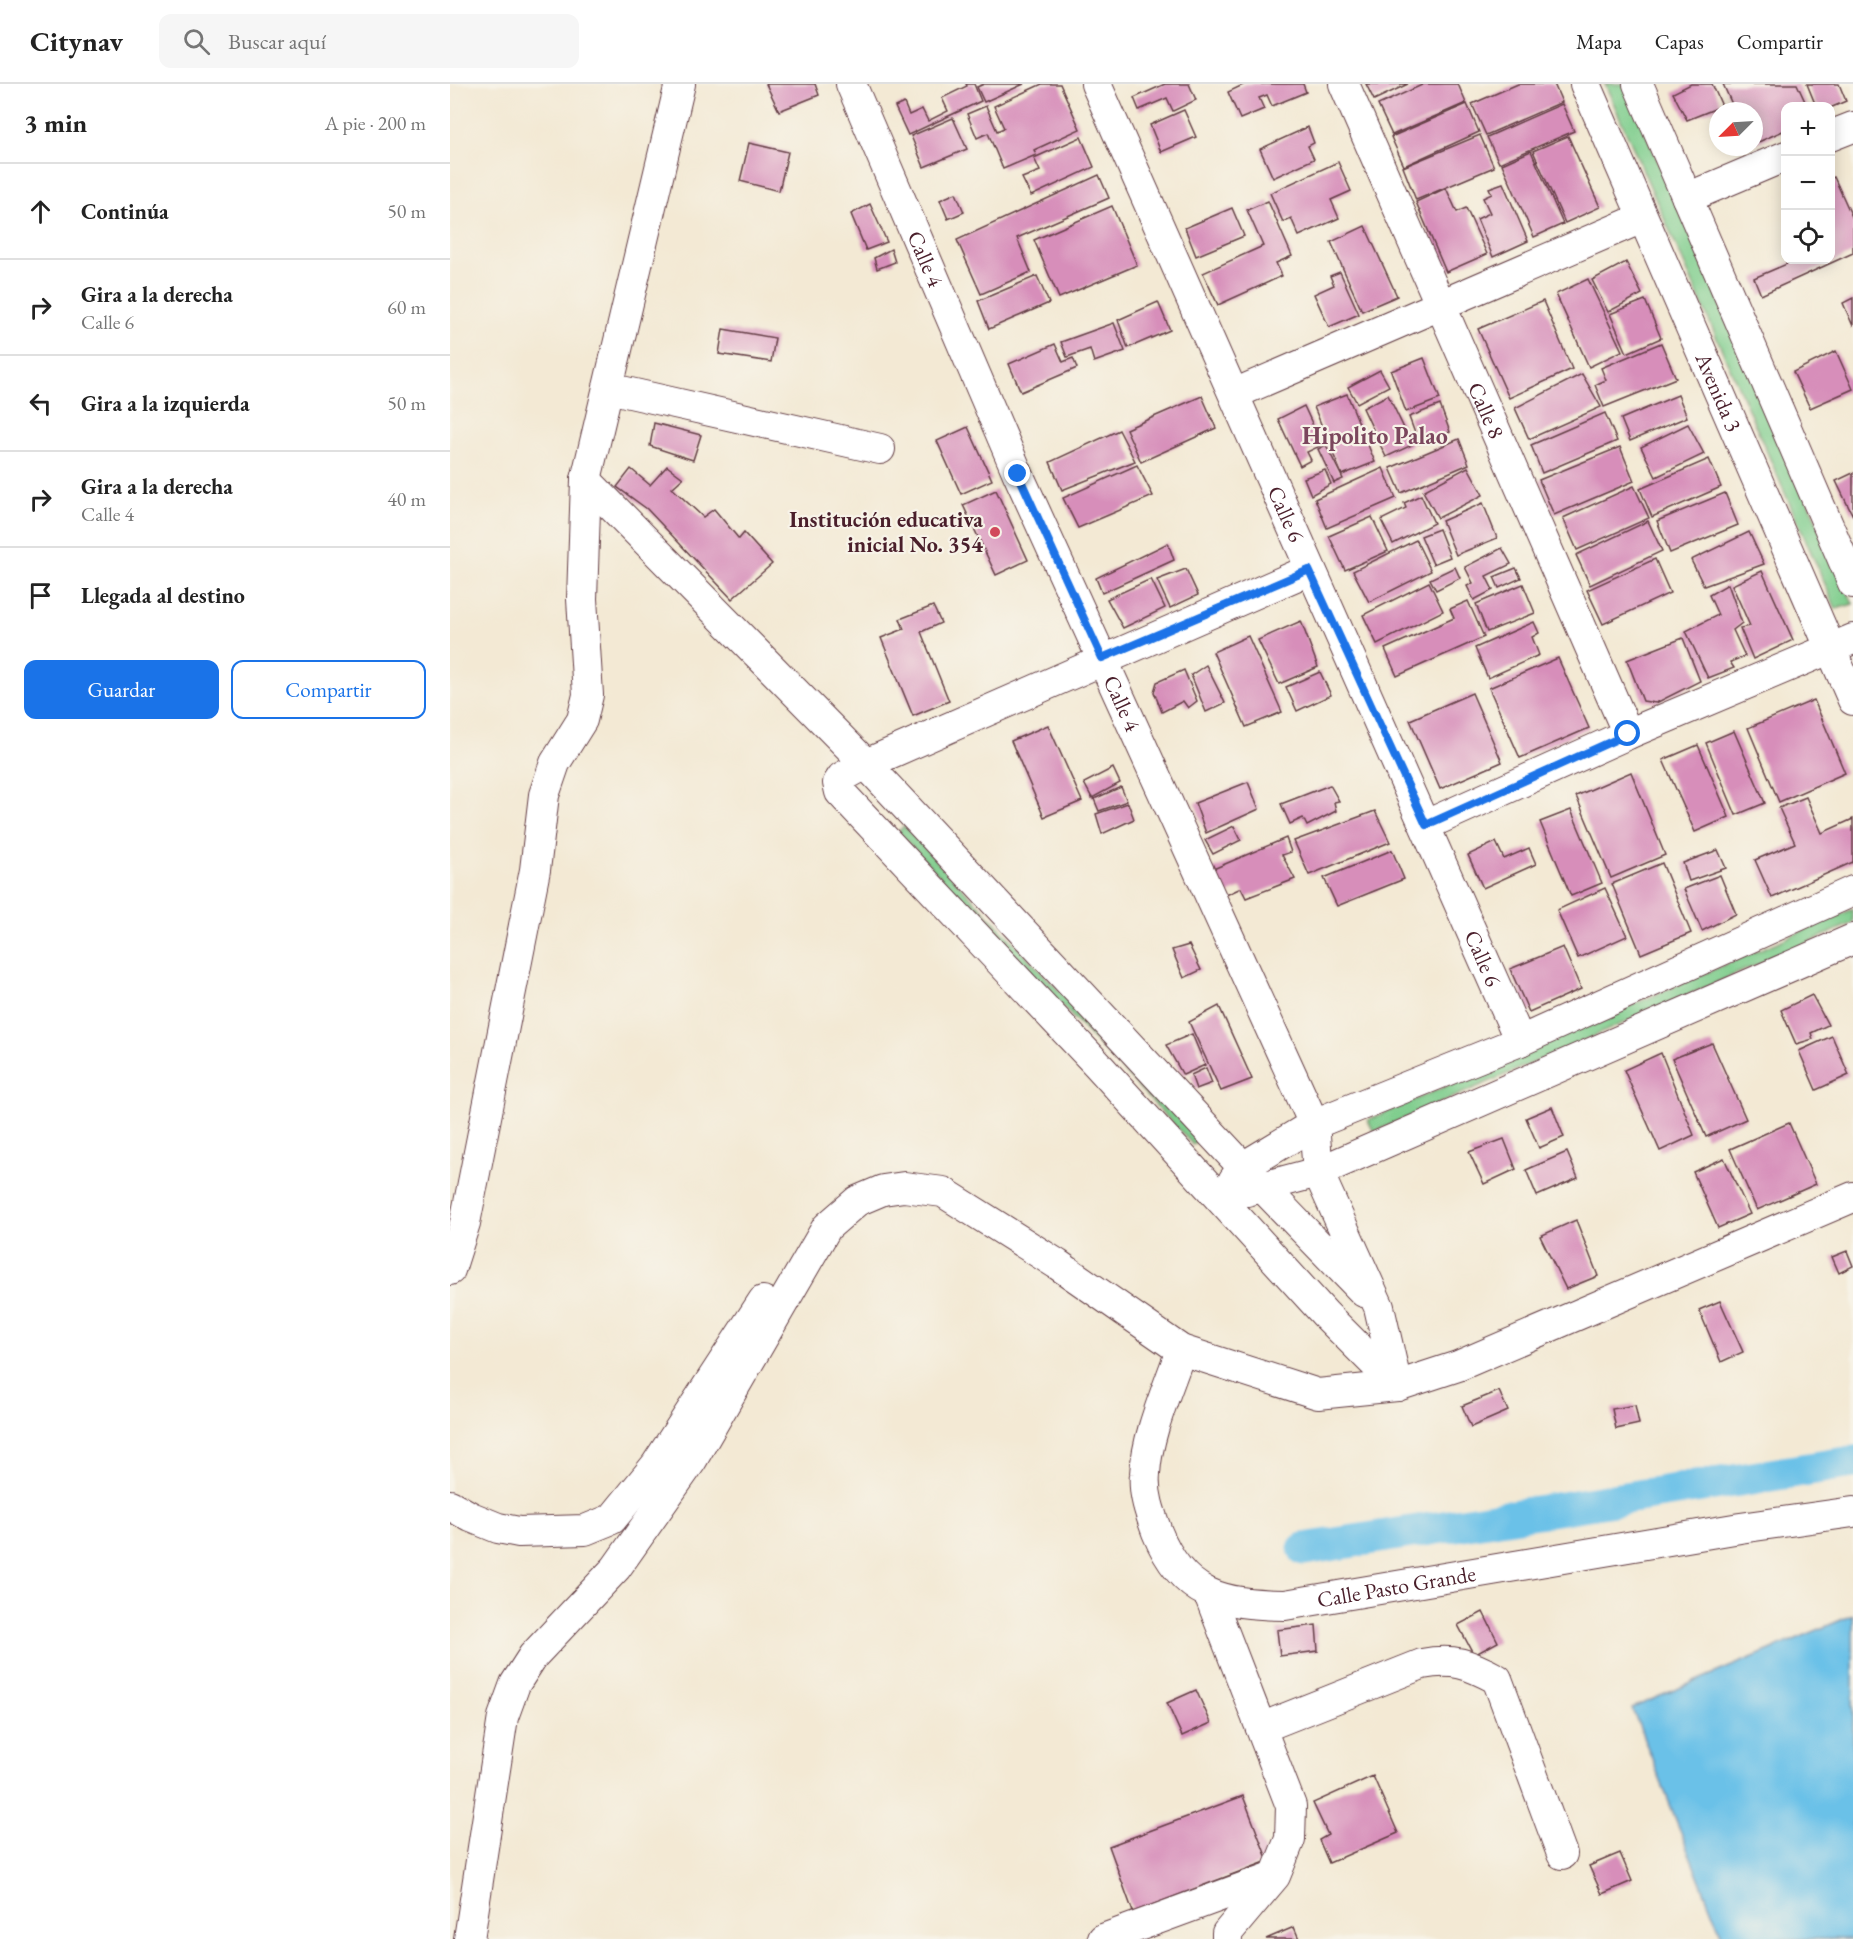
<!DOCTYPE html>
<html lang="es">
<head>
<meta charset="utf-8">
<style>
	body { margin:0; font-family:"EB Garamond",serif; background:#f6f6f6; color:#222 }
	.controls { position:absolute; right:18px; top:18px; display:grid; overflow:hidden; border-radius:12px; box-shadow:0 3px 15px #0003 }
	.controls button { width:54px; height:54px; display:grid; place-items:center; padding:0; border:0; border-bottom:2px solid #e0e0e0; background:#fff; color:#222; font:30px sans-serif }
	.compass { position:absolute; left:1259px; top:18px; width:54px; height:54px; border-radius:50%; background:#fff; box-shadow:0 3px 15px #0003; rotate:246deg }
	.stop { position:absolute; width:18px; height:18px; margin:-14px; border:4px solid #1a73e8; border-radius:50%; background:#fff }
	.stop.end { background:#1a73e8; border-color:#fff; box-shadow:0 2px 6px #0008 }
	.list { margin:0; padding:0; list-style:none }
	h2 { display:flex; justify-content:space-between; align-items:center; height:78px; margin:0; padding:0 24px; font-size:26px }
	h2 small { font-size:20px; font-weight:400; color:#767676 }
	.list li { display:grid; grid-template-columns:39px 1fr auto; gap:18px; align-items:center; box-sizing:border-box; height:96px; padding:0 24px; border-top:2px solid #e0e0e0 }
	.list b { display:block; font-size:22px; white-space:nowrap }
	.list p { margin:0; font-size:20px; white-space:nowrap; color:#767676 }
	.list em { font-size:20px; font-style:normal; color:#767676 }
	.actions { display:flex; gap:12px; padding:18px 24px }
	.actions a { flex:1; padding:14px 0; border:2px solid #1a73e8; border-radius:12px; text-align:center; font-size:21px; color:#1a73e8 }
	.actions .main { background:#1a73e8; color:#fff }
	.icon { flex:none; width:33px; height:33px; fill:none; stroke:currentColor; stroke-width:2; stroke-linecap:round; stroke-linejoin:round }
	.map { position:relative; flex:none; width:1403px; height:1855px; overflow:hidden }
	header { display:flex; align-items:center; gap:36px; box-sizing:border-box; height:84px; padding:0 30px; background:#fff; border-bottom:2px solid #e0e0e0 }
	header strong { font-size:28px }
	nav { display:flex; gap:33px; margin-inline-start:auto; font-size:21px }
	.search { width:420px; height:54px; background:#f6f6f6; display:flex; align-items:center; gap:15px; box-sizing:border-box; padding:0 21px; border-radius:12px; color:#767676; font-size:22px }
	main { display:flex }
	aside { flex:1; background:#fff }
	.map>svg:first-child { display:block }
	.green { fill:#80ce8e; stroke:#65765c; stroke-width:1.5 }
	.water { fill:#6bc1e8; stroke:#5a708a; stroke-width:1.5 }
	.lines { fill:none; stroke-linecap:round; stroke-linejoin:round }
	.canal { stroke:#6bc1e8; stroke-width:33 }
	.building { fill:#d78eba }
	.minor-casing { stroke:#633d44; stroke-width:32 }
	.minor { stroke:#fff; stroke-width:30 }
	.route { stroke:#1a73e8; stroke-width:8 }
	.poi-dot { fill:#d1495b; stroke:#f7f3e8; stroke-width:2 }
	.labels { text-anchor:middle; stroke-width:4.5; stroke-linejoin:round; paint-order:stroke }
	.street-label { font-size:22px; fill:#4a1f2b; stroke:#f7f3e8 }
	.poi-label { font-size:22px; font-weight:bold; fill:#4a1f2b; stroke:#f7f3e8; text-anchor:end }
	.neighbourhood-label { font-size:24px; font-weight:bold; fill:#7b465d; stroke:#f7f3e8 }
</style>
</head>
<body>
<header>
<strong>Citynav</strong>
<div class="search"><svg class="icon" aria-label="search" viewBox="0 0 24 24"><circle cx="10" cy="10" r="6"/><path d="M15 15l6 6"/></svg>Buscar aquí</div>
<nav><a>Mapa</a><a>Capas</a><a>Compartir</a></nav>
</header>
<main>
<aside>
<h2>3 min<small>A pie · 200 m</small></h2>
<ul class="list">
<li><svg class="icon" aria-label="ahead" viewBox="0 0 24 24"><path d="M12 20V5M6 11l6-6 6 6"/></svg><div><b>Continúa</b></div><em>50 m</em></li>
<li><svg class="icon" aria-label="right" viewBox="0 0 24 24"><path d="M7 20v-9h11M14 6l5 5-5 5"/></svg><div><b>Gira a la derecha</b><p>Calle 6</p></div><em>60 m</em></li>
<li><svg class="icon" aria-label="left" viewBox="0 0 24 24"><path d="M17 20v-9H6M10 6l-5 5 5 5"/></svg><div><b>Gira a la izquierda</b></div><em>50 m</em></li>
<li><svg class="icon" aria-label="right" viewBox="0 0 24 24"><path d="M7 20v-9h11M14 6l5 5-5 5"/></svg><div><b>Gira a la derecha</b><p>Calle 4</p></div><em>40 m</em></li>
<li><svg class="icon" aria-label="arrive" viewBox="0 0 24 24"><path d="M6 21V4h12l-3 4 3 4H6"/></svg><div><b>Llegada al destino</b></div></li>
</ul>
<div class="actions"><a class="main">Guardar</a><a>Compartir</a></div>
</aside>
<div class="map">
<svg width="1403" height="1855" viewBox="0 0 1403 1855">
	<rect width="100%" height="100%" fill="#f7f3e8"/>
	<filter id="ink" filterUnits="userSpaceOnUse"><feTurbulence type="fractalNoise" baseFrequency=".0167" numOctaves="2"/><feDisplacementMap in="SourceGraphic" scale="12" xChannelSelector="R" yChannelSelector="G"/><feConvolveMatrix kernelMatrix="1 2 1 2 8 2 1 2 1" color-interpolation-filters="sRGB"/></filter>
	<filter id="wash" filterUnits="userSpaceOnUse"><feTurbulence type="fractalNoise" baseFrequency=".008" numOctaves="4" result="noise"/><feDisplacementMap in="SourceGraphic" scale="24" xChannelSelector="R" yChannelSelector="G"/><feGaussianBlur stdDeviation="1.35" result="paint"/><feColorMatrix in="noise" values="0 0 0 0 0 0 0 0 0 0 0 0 0 0 0 0 0 1.4 0 .05"/><feComposite in="paint" operator="in"/></filter>
	<g filter="url(#wash)">
		<rect width="100%" height="100%" fill="#f3e9d4"/>
		<g class="green">
			<path d="M1155,0h19l229,520 -17,5z"/>
			<path d="M454,742l295,313 -6,6 -295,-313z"/>
			<path d="M1403,825v14l-479,209 -6,-12z"/>
		</g>
		<path class="water" d="M1403,1531v324h-130l-91,-231z"/>
		<g class="lines">
			<path class="canal" d="M854,1465l549,-87"/>
		</g>
		<g id="blocks">
			<g class="building">
				<path d="M316,0h49l4,11 -40,16z"/>
				<path d="M516,0h8l7,17 -73,34 -13,-28 9,-4 5,12 13,-6 6,12 20,-10 -6,-13 25,-12z"/>
				<path d="M534,0h40l-40,18 -7,-15z"/>
				<path d="M592,0h18l20,45 -46,21 2,5 -33,14 -15,-36 -11,5 -10,-24 19,-8 11,25 7,-3 -10,-22z"/>
				<path d="M715,0h24l7,16 -23,11 -6,-13 -28,12 -5,-12z"/>
				<path d="M795,0h58l3,8 -34,14 -5,-11 -8,3 5,11 -24,10 -12,-27z"/>
				<path d="M916,0h42l-34,16z"/>
				<path d="M974,0h34l8,19 -74,32 -14,-30z"/>
				<path d="M1068,0h36l8,18 -76,33 -14,-31z"/>
				<path d="M1241,0h21l10,22 -35,14 -14,-27z"/>
				<path d="M1273,0h74l10,22h-22v24l-31,14v-33h-19z"/>
				<path d="M1357,0h32l7,17 -16,7 -14,-2z"/>
				<path d="M1017,20l12,28 -75,34 -13,-29z"/>
				<path d="M1112,20l12,27 -75,32 -12,-26z"/>
				<path d="M734,26l12,27 -35,15 -11,-27z"/>
				<path d="M503,34l14,31 -43,18 -13,-31z"/>
				<path d="M858,43l6,16 -6,3 6,13 -41,19 -13,-29z"/>
				<path d="M1030,51l14,32 -78,33 -13,-33z"/>
				<path d="M1118,52l32,71 -35,16 -32,-72z"/>
				<path d="M631,53l13,30 -63,29 -9,-18 18,-7 -6,-13z"/>
				<path d="M299,59l39,9 -9,39 -39,-10z"/>
				<path d="M1081,67l32,73 -29,13 -32,-73z"/>
				<path d="M888,78l13,29 -20,9 8,18 -40,18 -8,-18 -8,4 -13,-29z"/>
				<path d="M649,91l10,23 -92,40 14,34 -50,22 -24,-54z"/>
				<path d="M1384,93l19,42v34l-92,42 -7,-17 42,-18h34v-81z"/>
				<path d="M1053,99l25,58 -35,16 -16,-38 13,-6 -7,-15 9,-4 -3,-6z"/>
				<path d="M996,104l11,24 9,-4 21,46 -41,18 -30,-70z"/>
				<path d="M506,109l8,19 -16,7 -8,-19z"/>
				<path d="M818,117l24,55 -16,7 6,13 -64,29 -15,-32 60,-27 -16,-36z"/>
				<path d="M420,120l17,38 -21,8 -15,-36z"/>
				<path d="M662,122l25,59 -78,33 -25,-58z"/>
				<path d="M782,124l12,28 -48,20 -11,-28z"/>
				<path d="M915,142l32,70 -35,15 -31,-69z"/>
				<path d="M441,165l4,13 -18,7 -3,-11z"/>
				<path d="M1176,178l16,32 -34,18 -16,-32z"/>
				<path d="M890,188l19,42 -30,13 -15,-33 20,-9 -4,-9z"/>
				<path d="M587,192l12,27 -60,26 -11,-28z"/>
				<path d="M1138,195l34,72 -33,16 -33,-73z"/>
				<path d="M1403,214v28l-10,-23z"/>
				<path d="M1195,216l16,38 -34,15 -17,-39z"/>
				<path d="M1093,217l29,68 -63,29 -31,-69z"/>
				<path d="M708,218l12,28 -42,18 -10,-28z"/>
				<path d="M664,239l11,28 -31,11 -4,-13 -23,8 -6,-15z"/>
				<path d="M273,245l52,9 -4,24 -52,-8z"/>
				<path d="M1211,259l15,35 -72,29 -9,-22 11,-5 -5,-12z"/>
				<path d="M605,260l8,18 10,-4 4,10 -56,24 -12,-28z"/>
				<path d="M1386,267l17,38 -43,19 -17,-36z"/>
				<path d="M974,274l16,41 -34,13 -15,-41z"/>
				<path d="M930,286l9,16 -32,17 -9,-16z"/>
				<path d="M1132,290l19,33 -72,32 -14,-31z"/>
				<path d="M897,310l28,68 -33,13 -28,-68z"/>
				<path d="M938,311l24,50 -26,12 -23,-49z"/>
				<path d="M1228,311l9,22 -57,24 -9,-22z"/>
				<path d="M752,312l14,32 -75,34 -15,-33z"/>
				<path d="M990,321l10,27 -31,12 -10,-27z"/>
				<path d="M854,322l18,39 -15,7 4,8 -11,6 -22,-47z"/>
				<path d="M1155,329l12,28 -75,32 -11,-28z"/>
				<path d="M204,339l47,12 -8,25 -43,-14z"/>
				<path d="M1238,340l16,30 -48,23 -15,-30z"/>
				<path d="M518,343l24,53 -31,14 -24,-53z"/>
				<path d="M669,346l16,31 -73,29 -12,-28z"/>
				<path d="M1009,355l10,25 -68,29 -11,-25z"/>
				<path d="M876,361l17,34 -9,4 -16,-34z"/>
				<path d="M1170,363l14,34 -80,34 -15,-35z"/>
				<path d="M1259,375l12,28 -69,30 -12,-28z"/>
				<path d="M687,381l16,31 -75,32 -15,-30z"/>
				<path d="M217,382l16,12 -11,10 31,29 11,-8 25,30 5,-6 28,31 -40,35 -85,-90 -30,-22 14,-18 19,16z"/>
				<path d="M1018,383l15,28 -45,23 -15,-27z"/>
				<path d="M933,384l13,30 -69,30 -12,-29z"/>
				<path d="M875,386l6,14 -20,11 -7,-17z"/>
				<path d="M1403,389v43l-17,-35z"/>
				<path d="M1184,402l15,32 -72,32 -14,-32z"/>
				<path d="M546,406l32,70 -32,15 -33,-70z"/>
				<path d="M1275,409l13,32 -68,28 -13,-32z"/>
				<path d="M971,411l13,28 -41,21 -12,-24 25,-12 -2,-5z"/>
				<path d="M1033,419l14,35 -41,17 -14,-34z"/>
				<path d="M922,433l16,34 -43,19 -16,-34z"/>
				<path d="M1198,437l14,30 -72,34 -14,-30z"/>
				<path d="M989,445l11,28 -17,7 -12,-28z"/>
				<path d="M1299,448l15,32 -60,22 -13,-26z"/>
				<path d="M966,456l15,31 -62,31 -16,-31z"/>
				<path d="M718,459l6,17 -72,33 -6,-15z"/>
				<path d="M1052,464l9,16 -25,12 7,14 -19,10 -7,-14 6,-3 -8,-16z"/>
				<path d="M1205,475l15,34 -67,31 -16,-34z"/>
				<path d="M1005,483l5,11 -24,12 -6,-11z"/>
				<path d="M1066,484l5,10 -22,10 -5,-11z"/>
				<path d="M736,485l12,26 -28,13 -13,-28z"/>
				<path d="M1312,487l31,69 -40,19 -13,-31 10,-2 -18,-41z"/>
				<path d="M701,495l14,29 -42,20 -16,-29z"/>
				<path d="M979,498l14,29 -66,33 -14,-29z"/>
				<path d="M1073,500l12,29 -48,19 -11,-28z"/>
				<path d="M1278,500l14,39 -9,7 12,26 -15,6 4,6 -26,10 -22,-47 32,-16 -9,-20z"/>
				<path d="M1018,517l16,36 -87,39 -12,-27 69,-31 -4,-9z"/>
				<path d="M483,522l8,17 -20,9 28,69 -36,15 -32,-78 23,-9 -4,-10z"/>
				<path d="M851,537l17,46 -39,17 -21,-44z"/>
				<path d="M1084,538l5,11 -7,4 7,18 -51,23 -13,-30z"/>
				<path d="M798,552l34,76 -36,15 -33,-75z"/>
				<path d="M1233,554l17,43 -44,22 -13,-2 -16,-41z"/>
				<path d="M1108,574l31,70 -69,30 -31,-70z"/>
				<path d="M756,581l19,38 -19,9 -15,-37z"/>
				<path d="M734,586l13,31 -9,7 -5,-7 -21,11 -8,-20 3,-10z"/>
				<path d="M870,588l11,23 -34,16 -11,-24z"/>
				<path d="M1022,609l30,69 -62,27 -30,-69z"/>
				<path d="M1364,616l31,73 -66,29 -31,-74z"/>
				<path d="M598,641l34,76 -38,16 -33,-76z"/>
				<path d="M1284,647l31,72 -29,12 -30,-72z"/>
				<path d="M1248,661l31,72 -34,15 -32,-72z"/>
				<path d="M663,684l7,15 -28,15 -8,-15z"/>
				<path d="M1181,688l34,83 -54,23 -35,-82z"/>
				<path d="M798,698l11,27 -53,24 -11,-30z"/>
				<path d="M880,701l9,16 -5,1 2,9 -29,15 -4,-8 -13,6 -9,-20z"/>
				<path d="M671,703l6,14 -28,10 -5,-12z"/>
				<path d="M1356,713l16,36 31,-14v43l-81,36 -17,-38 40,-17 -16,-35z"/>
				<path d="M678,719l6,16 -32,15 -6,-20z"/>
				<path d="M1121,726l31,73 -31,13 -31,-74z"/>
				<path d="M925,727l15,31 -81,33 -15,-34z"/>
				<path d="M784,742l7,14 -28,14 -8,-14z"/>
				<path d="M836,754l5,14 -9,3 13,24 -49,19 -5,-10 -17,8 -13,-26z"/>
				<path d="M1046,758l8,17 25,-11 7,16 -53,24 -15,-33z"/>
				<path d="M942,766l12,29 -67,27 -13,-28z"/>
				<path d="M1268,766l8,18 -37,13 -6,-18z"/>
				<path d="M1212,779l29,70 -50,21 -29,-70z"/>
				<path d="M1270,791l16,39 -34,17 -18,-42z"/>
				<path d="M1155,804l22,48 -49,22 -21,-48z"/>
				<path d="M739,861l12,25 -17,8 -12,-28z"/>
				<path d="M1113,863l18,42 -52,23 -19,-43z"/>
				<path d="M1362,911l16,30 -17,8 2,6 -17,5 -15,-34z"/>
				<path d="M769,922l33,73 -31,12 -32,-69z"/>
				<path d="M742,950l13,31 -22,10 -17,-30z"/>
				<path d="M1382,952l17,39 -33,15 -17,-39z"/>
				<path d="M1262,959l34,76 -40,18 -34,-78z"/>
				<path d="M1211,969l33,82 -34,16 -36,-81z"/>
				<path d="M756,984l6,15 -16,6 -5,-14z"/>
				<path d="M1102,1023l12,30 -25,11 -13,-30z"/>
				<path d="M1339,1039l27,61 -59,26 -27,-61z"/>
				<path d="M1054,1055l12,30 -32,15 -15,-32z"/>
				<path d="M1117,1068l11,26 -41,18 -11,-26z"/>
				<path d="M1274,1074l26,56 -32,14 -25,-56z"/>
				<path d="M1126,1136l22,56 -32,13 -26,-53z"/>
				<path d="M1397,1167l6,15 -14,7 -7,-16z"/>
				<path d="M1270,1217l23,51 -22,10 -22,-52z"/>
				<path d="M1049,1307l9,20 -37,16 -9,-21z"/>
				<path d="M1185,1321l4,19 -23,5 -4,-20z"/>
				<path d="M1033,1528l15,30 -24,13 -16,-30z"/>
				<path d="M866,1541l2,26 -38,5 -3,-26z"/>
				<path d="M746,1606l15,33 -29,13 -15,-33z"/>
				<path d="M923,1692l25,57 -69,30 -10,-23 9,-5 -15,-32z"/>
				<path d="M793,1712l25,65 -135,51 -24,-66z"/>
				<path d="M1170,1769l12,28 -30,13 -13,-28z"/>
				<path d="M844,1843l5,12h-33z"/>
			</g>
		</g>
	</g>
	<g filter="url(#ink)">
		<use href="#blocks" fill-opacity="0" stroke="#633d44" stroke-width="1.5"/>
		<g class="lines">
			<defs>
				<g id="minor">
					<path id="s1" d="M401,0l167,390 296,650 4,48 61,135 18,79"/>
					<path id="s2" d="M646,0l424,957"/>
					<path id="s3" d="M894,0l284,650"/>
					<path id="s4" d="M1135,0l268,616"/>
					<path d="M1188,0l215,499"/>
					<path d="M1380,52l23,-9"/>
					<path d="M1237,114l99,-42"/>
					<path d="M158,304l272,61"/>
					<path d="M784,310l408,-176"/>
					<path d="M136,396l280,284 377,403 121,125"/>
					<path d="M859,486l-443,194 -24,13 -4,6 2,9 257,272 228,250 72,72"/>
					<path d="M976,741l202,-91 225,-95"/>
					<path d="M783,1097l10,-14 71,-43 206,-83 333,-150"/>
					<path d="M797,1107l71,-19 535,-233"/>
					<path d="M0,1186l15,-47 70,-353 9,-75 11,-32 27,-43 6,-25 -6,-96 4,-119 94,-396"/>
					<path id="s5" d="M731,1266c-13,39 -34,83 -36,124 -2,20 5,39 12,58 26,64 64,72 128,73l455,-77 113,-16"/>
					<path d="M0,1421l21,12 27,11 21,4 66,-2 27,-11 44,-54 107,-164"/>
					<path d="M759,1510l82,212 -1,33 -15,37 -48,57v6"/>
					<path d="M811,1644l161,-64c32,-6 47,0 75,15l65,175"/>
					<path d="M19,1855l34,-222 12,-33 18,-28 83,-88 76,-108 135,-233 30,-26 26,-11 21,-3 39,5 114,72 124,86 137,44 79,-8 61,-20 395,-169"/>
					<path d="M653,1855l169,-62"/>
				</g>
			</defs>
			<use href="#minor" class="minor-casing"/>
			<use href="#minor" class="minor"/>
		</g>
	</g>
	<g class="lines" filter="url(#ink)">
		<path class="route" d="M568,390l84,184 207,-88 117,255 202,-91"/>
	</g>
	<circle class="poi-dot" cx="545" cy="448" r="6"/>
	<g class="labels">
		<g class="street-label">
			<text dy="8" stroke="none"><textPath href="#s1" startOffset="190">Calle 4</textPath></text>
			<text dy="8" stroke="none"><textPath href="#s4" startOffset="336">Avenida 3</textPath></text>
			<text dy="8" stroke="none"><textPath href="#s3" startOffset="356">Calle 8</textPath></text>
			<text dy="8" stroke="none"><textPath href="#s2" startOffset="470">Calle 6</textPath></text>
			<text dy="8" stroke="none"><textPath href="#s1" startOffset="676">Calle 4</textPath></text>
			<text dy="8" stroke="none"><textPath href="#s2" startOffset="956">Calle 6</textPath></text>
			<text dy="8" stroke="none"><textPath href="#s5" startOffset="462">Calle Pasto Grande</textPath></text>
		</g>
		<g class="poi-label">
			<text x="533" y="443">Institución educativa<tspan x="533" dy="25">inicial No. 354</tspan></text>
		</g>
		<g class="neighbourhood-label">
			<text x="925" y="360">Hipolito Palao</text>
		</g>
	</g>
</svg>
<div class="controls">
<button>+</button>
<button>−</button>
<button><svg class="icon" aria-label="locate" viewBox="0 0 24 24"><circle cx="12" cy="12" r="6"/><path d="M12 2v4M12 18v4M2 12h4M18 12h4"/></svg></button>
</div>
<svg class="compass" viewBox="-18 -18 36 36"><path d="M0-13l5 13h-10z" fill="#e53935"/><path d="M0 13l5-13h-10z" fill="#767676"/></svg>
<div class="stop" style="left:1178px;top:650px"></div>
<div class="stop end" style="left:568px;top:390px"></div>
</div>
</main>
</body>
</html>
